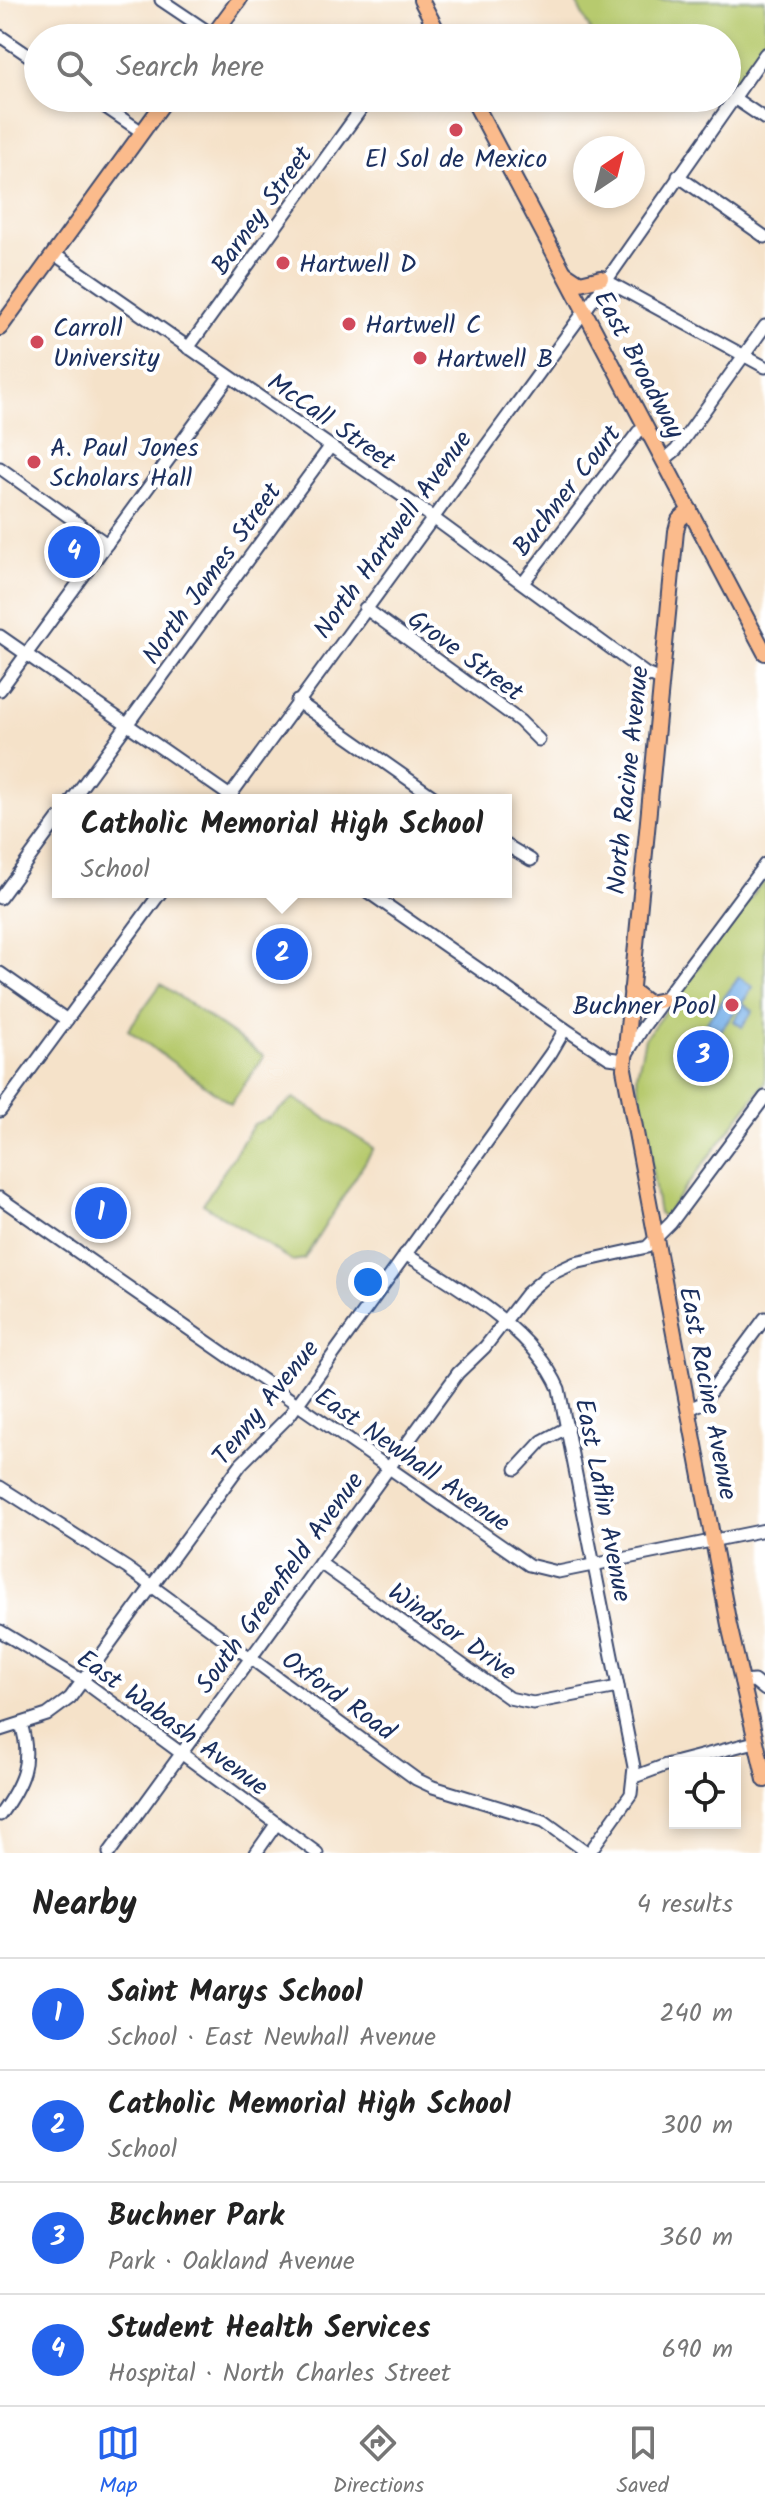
<!DOCTYPE html>
<html lang="en">
<head>
<meta charset="utf-8">
<style>
	body { margin:0; font-family:Kalam,sans-serif; background:#f6f6f6; color:#222 }
	.controls { position:absolute; right:24px; bottom:24px; display:grid; overflow:hidden; border-radius:0px; box-shadow:0 4px 12px #0003 }
	.controls button { width:72px; height:72px; display:grid; place-items:center; padding:0; border:0; border-bottom:2px solid #e0e0e0; background:#fff; color:#222; font:40px sans-serif }
	.compass { position:absolute; left:573px; top:136px; width:72px; height:72px; border-radius:50%; background:#fff; box-shadow:0 4px 12px #0003; rotate:35deg }
	.you { position:absolute; left:368px; top:1282px; width:28px; height:28px; margin:-20px; border:6px solid #fff; border-radius:50%; background:#1a73e8; box-shadow:0 0 0 12px #1a73e833 }
	.badge { display:grid; place-items:center; width:52px; height:52px; border-radius:50%; background:#2563eb; color:#fff; font-size:26px; font-weight:700 }
	.pin { position:absolute; translate:-50% -50%; border:4px solid #fff; box-shadow:0 2px 8px #0006 }
	.popup { position:absolute; left:52px; top:794px; width:460px; height:104px; box-sizing:border-box; display:grid; place-content:center; border-radius:0px; background:#fff; filter:drop-shadow(0 2px 6px #0005); font-size:26px; white-space:nowrap; color:#767676 }
	.popup b { font-size:30px; color:#222 }
	.popup::after { content:''; position:absolute; left:50%; top:100%; margin-left:-16px; border:16px solid transparent; border-top-color:#fff }
	.list { margin:0; padding:0; list-style:none }
	h2 { display:flex; justify-content:space-between; align-items:center; height:104px; margin:0; padding:0 32px; font-size:34px }
	h2 small { font-size:26px; font-weight:400; color:#767676 }
	.list li { display:grid; grid-template-columns:52px 1fr auto; gap:24px; align-items:center; box-sizing:border-box; height:112px; padding:0 32px; border-top:2px solid #e0e0e0 }
	.list b { display:block; font-size:30px; white-space:nowrap }
	.list p { margin:0; font-size:26px; white-space:nowrap; color:#767676 }
	.list em { font-size:26px; font-style:normal; color:#767676 }
	.icon { flex:none; width:44px; height:44px; fill:none; stroke:currentColor; stroke-width:2; stroke-linecap:round; stroke-linejoin:round }
	.map { position:relative; flex:none; width:765px; height:1853px; overflow:hidden }
	.search { position:absolute; background:#fff; box-shadow:0 4px 12px #0003; left:24px; right:24px; top:24px; height:88px; display:flex; align-items:center; gap:20px; box-sizing:border-box; padding:0 28px; border-radius:44px; color:#767676; font-size:30px }
	.sheet { height:552px; background:#fff }
	nav { display:flex; justify-content:space-around; align-items:center; box-sizing:border-box; height:112px; border-top:2px solid #e0e0e0; background:#fff; font-size:22px; color:#767676 }
	nav a { display:grid; justify-items:center; gap:4px }
	nav .on { color:#2563eb }
	.map>svg:first-child { display:block }
	.green { fill:#b7ca6e; stroke:#697c66; stroke-width:2 }
	.water { fill:#7ab2ea; stroke:#4a70a4; stroke-width:2 }
	.lines { fill:none; stroke-linecap:round; stroke-linejoin:round }
	.minor-casing { stroke:#3c4a6e; stroke-width:15 }
	.major-casing { stroke:#3c4a6e; stroke-width:18 }
	.minor { stroke:#fff; stroke-width:11 }
	.major { stroke:#fbbb8c; stroke-width:14 }
	.poi-dot { fill:#d1495b; stroke:#fff; stroke-width:3 }
	.labels { text-anchor:middle; stroke-width:8; stroke-linejoin:round; paint-order:stroke }
	.poi-label { font-size:26px; fill:#1b2f5e; stroke:#fff; text-anchor:start }
	.street-label { font-size:26px; fill:#1b2f5e; stroke:#fff }
</style>
</head>
<body>
<div class="map">
<svg width="765" height="1853" viewBox="0 0 765 1853">
	<rect width="100%" height="100%" fill="#fff"/>
	<filter id="ink" filterUnits="userSpaceOnUse"><feTurbulence type="fractalNoise" baseFrequency=".0125" numOctaves="2"/><feDisplacementMap in="SourceGraphic" scale="16" xChannelSelector="R" yChannelSelector="G"/><feConvolveMatrix kernelMatrix="1 2 1 2 8 2 1 2 1" color-interpolation-filters="sRGB"/></filter>
	<filter id="wash" filterUnits="userSpaceOnUse"><feTurbulence type="fractalNoise" baseFrequency=".006" numOctaves="4" result="noise"/><feDisplacementMap in="SourceGraphic" scale="32" xChannelSelector="R" yChannelSelector="G"/><feGaussianBlur stdDeviation="1.8" result="paint"/><feColorMatrix in="noise" values="0 0 0 0 0 0 0 0 0 0 0 0 0 0 0 0 0 1.4 0 .05"/><feComposite in="paint" operator="in"/></filter>
	<g filter="url(#wash)">
		<rect width="100%" height="100%" fill="#f5e2c9"/>
		<g class="green">
			<path d="M575,0h190v44l-27,38 -11,-9v-35h-133z"/>
			<path d="M765,879v204l-101,133 -5,-2 -22,-139 8,-37z"/>
			<path d="M161,984l103,72 -33,48 -103,-74z"/>
			<path d="M294,1098l80,50 -70,111 -12,2 -89,-57 51,-80 15,-6z"/>
		</g>
		<path class="water" d="M739,977l14,10 -11,16 11,8 -11,16 -8,-6 8,-12 -4,-2 -19,26 -13,-10z"/>
	</g>
	<g filter="url(#ink)">
		<g class="lines">
			<defs>
				<g id="minor">
					<path d="M161,0l52,35"/>
					<path d="M0,36l38,26"/>
					<path d="M413,38l18,-17"/>
					<path d="M92,98l50,34"/>
					<path d="M734,98l31,21"/>
					<path d="M678,176l87,61"/>
					<path d="M54,254l367,255 225,165 15,6"/>
					<path d="M607,281l158,86"/>
					<path d="M188,348l181,-250"/>
					<path d="M664,460l12,-10 89,-124"/>
					<path d="M0,468l107,76"/>
					<path d="M523,583l115,-151 8,-5"/>
					<path d="M365,608l155,113 19,19"/>
					<path d="M0,636l233,162"/>
					<path d="M0,690l229,-313"/>
					<path d="M297,701l141,99"/>
					<path d="M72,800l258,-353"/>
					<path d="M227,800l370,-506 168,-240"/>
					<path d="M506,845l25,15"/>
					<path d="M368,892l197,137 44,29 14,2 21,-34 121,-162"/>
					<path d="M0,898l58,-79"/>
					<path d="M0,973l67,47"/>
					<path d="M0,1111l161,-219"/>
					<path d="M0,1198l529,367 29,7 207,-42"/>
					<path d="M405,1254c55,34 129,76 154,135l75,378 -3,27 -42,59"/>
					<path d="M688,1410l14,-7 63,-85"/>
					<path d="M516,1469l26,-28 26,-14"/>
					<path d="M0,1487l127,81 289,211 17,8 111,34 44,32"/>
					<path d="M320,1563l189,135 24,5 85,-16"/>
					<path d="M0,1631l83,50 234,172"/>
					<path d="M741,1682l13,-1 11,9"/>
					<path d="M0,1730l47,-15 23,-17 171,-234 48,-48 262,-363 14,-24"/>
					<path d="M634,1777l32,-12 89,-23"/>
					<path d="M0,1815c22,-31 33,-53 21,-91"/>
					<path d="M109,1853l349,-480 27,-26 41,-53 21,-18 28,-13 72,-16 24,-24 94,-126"/>
					<path d="M256,1853l21,-30"/>
				</g>
				<g id="major">
					<path d="M421,0l20,38"/>
					<path d="M211,38l28,-38"/>
					<path d="M472,98l293,555"/>
					<path d="M565,273l15,10 21,-5"/>
					<path d="M0,328l167,-230"/>
					<path d="M690,510l-11,10 -3,11 -52,538 105,556 36,155"/>
					<path d="M631,990l17,13 15,-3"/>
				</g>
			</defs>
			<use href="#minor" class="minor-casing"/>
			<use href="#major" class="major-casing"/>
			<use href="#minor" class="minor"/>
			<use href="#major" class="major"/>
		</g>
	</g>
	<g class="poi-dot">
		<circle cx="456" cy="130" r="8"/>
		<circle cx="283" cy="263" r="8"/>
		<circle cx="349" cy="324" r="8"/>
		<circle cx="37" cy="342" r="8"/>
		<circle cx="420" cy="358" r="8"/>
		<circle cx="34" cy="462" r="8"/>
		<circle cx="732" cy="1005" r="8"/>
	</g>
	<g class="labels">
		<g class="poi-label">
			<text x="456" y="167" text-anchor="middle">El Sol de Mexico</text>
			<text x="299" y="272">Hartwell D</text>
			<text x="365" y="333">Hartwell C</text>
			<text x="53" y="336">Carroll<tspan x="53" dy="30">University</tspan></text>
			<text x="436" y="367">Hartwell B</text>
			<text x="50" y="456">A. Paul Jones<tspan x="50" dy="30">Scholars Hall</tspan></text>
			<text x="716" y="1014" text-anchor="end">Buchner Pool</text>
		</g>
		<g class="street-label">
			<text transform="translate(261 210) rotate(-54)" y="9">Barney Street</text>
			<text transform="translate(640 364) rotate(62)" y="9">East Broadway</text>
			<text transform="translate(332 421) rotate(35)" y="9">McCall Street</text>
			<text transform="translate(566 490) rotate(-52)" y="9">Buchner Court</text>
			<text transform="translate(392 534) rotate(-54)" y="9">North Hartwell Avenue</text>
			<text transform="translate(211 573) rotate(-54)" y="9">North James Street</text>
			<text transform="translate(466 655) rotate(36)" y="9">Grove Street</text>
			<text transform="translate(627 780) rotate(-84)" y="9">North Racine Avenue</text>
			<text transform="translate(709 1393) rotate(79)" y="9">East Racine Avenue</text>
			<text transform="translate(265 1402) rotate(-51)" y="9">Tenny Avenue</text>
			<text transform="translate(413 1459) rotate(35)" y="9">East Newhall Avenue</text>
			<text transform="translate(604 1500) rotate(79)" y="9">East Laflin Avenue</text>
			<text transform="translate(279 1582) rotate(-54)" y="9">South Greenfield Avenue</text>
			<text transform="translate(453 1631) rotate(35)" y="9">Windsor Drive</text>
			<text transform="translate(339 1695) rotate(36)" y="9">Oxford Road</text>
			<text transform="translate(173 1722) rotate(36)" y="9">East Wabash Avenue</text>
		</g>
	</g>
</svg>
<div class="controls">
<button><svg class="icon" aria-label="locate" viewBox="0 0 24 24"><circle cx="12" cy="12" r="6"/><path d="M12 2v4M12 18v4M2 12h4M18 12h4"/></svg></button>
</div>
<svg class="compass" viewBox="-18 -18 36 36"><path d="M0-13l5 13h-10z" fill="#e53935"/><path d="M0 13l5-13h-10z" fill="#767676"/></svg>
<div class="you"></div>
<div class="pin badge" style="left:101px;top:1213px">1</div>
<div class="pin badge" style="left:282px;top:954px">2</div>
<div class="popup"><b>Catholic Memorial High School</b>School</div>
<div class="pin badge" style="left:703px;top:1056px">3</div>
<div class="pin badge" style="left:74px;top:552px">4</div>
<div class="search"><svg class="icon" aria-label="search" viewBox="0 0 24 24"><circle cx="10" cy="10" r="6"/><path d="M15 15l6 6"/></svg>Search here</div>
</div>
<section class="sheet">
<h2>Nearby<small>4 results</small></h2>
<ul class="list">
<li><span class="badge">1</span><div><b>Saint Marys School</b><p>School · East Newhall Avenue</p></div><em>240 m</em></li>
<li><span class="badge">2</span><div><b>Catholic Memorial High School</b><p>School</p></div><em>300 m</em></li>
<li><span class="badge">3</span><div><b>Buchner Park</b><p>Park · Oakland Avenue</p></div><em>360 m</em></li>
<li><span class="badge">4</span><div><b>Student Health Services</b><p>Hospital · North Charles Street</p></div><em>690 m</em></li>
</ul>
</section>
<nav>
<a class="on"><svg class="icon" aria-label="map" viewBox="0 0 24 24"><path d="M3 6l6-2 6 2 6-2v14l-6 2-6-2-6 2zM9 4v14M15 6v14"/></svg>Map</a>
<a><svg class="icon" aria-label="directions" viewBox="0 0 24 24"><path d="M12 3l9 9-9 9-9-9zM9 14v-3h6M13 9l2 2-2 2"/></svg>Directions</a>
<a><svg class="icon" aria-label="saved" viewBox="0 0 24 24"><path d="M7 4h10v16l-5-4-5 4z"/></svg>Saved</a>
</nav>
</body>
</html>
